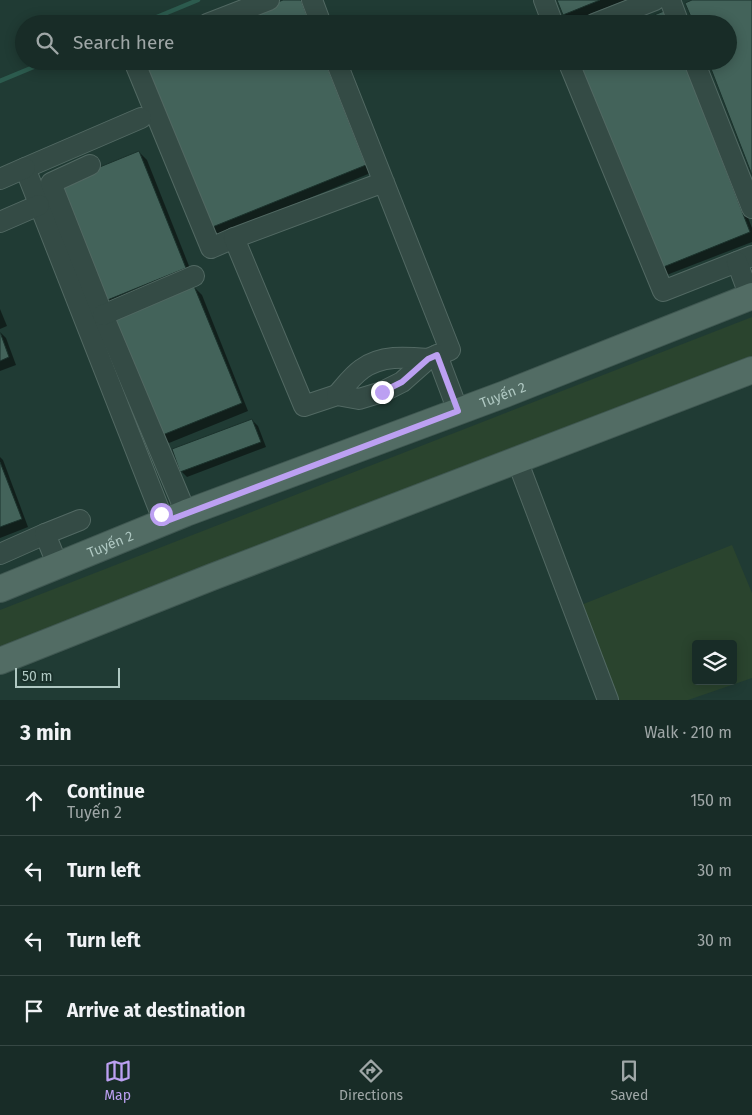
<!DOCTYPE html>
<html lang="en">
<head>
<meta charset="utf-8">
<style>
	body { margin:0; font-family:"Fira Sans",sans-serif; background:#21342f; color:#f1f3f6 }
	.controls { position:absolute; right:15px; bottom:15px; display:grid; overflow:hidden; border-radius:5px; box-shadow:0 2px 12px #0003 }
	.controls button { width:45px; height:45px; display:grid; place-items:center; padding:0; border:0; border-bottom:1px solid #364844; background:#182c27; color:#f1f3f6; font:25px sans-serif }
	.scale { position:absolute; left:15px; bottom:12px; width:105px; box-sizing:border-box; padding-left:5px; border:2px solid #afc8c2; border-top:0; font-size:14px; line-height:18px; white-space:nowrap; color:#afc8c2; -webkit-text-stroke:4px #19302a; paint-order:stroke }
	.stop { position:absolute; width:15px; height:15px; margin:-11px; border:4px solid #bca0f2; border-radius:50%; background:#fff }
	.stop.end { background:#bca0f2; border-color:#fff; box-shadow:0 1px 5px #0008 }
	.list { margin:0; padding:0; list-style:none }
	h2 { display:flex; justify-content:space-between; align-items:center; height:65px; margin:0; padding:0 20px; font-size:21px }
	h2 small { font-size:16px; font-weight:400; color:#9fa7a7 }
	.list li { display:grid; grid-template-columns:32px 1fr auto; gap:15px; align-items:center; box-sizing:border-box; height:70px; padding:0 20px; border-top:1px solid #364844 }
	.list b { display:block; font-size:19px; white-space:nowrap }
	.list p { margin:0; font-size:16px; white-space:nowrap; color:#9fa7a7 }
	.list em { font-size:16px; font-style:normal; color:#9fa7a7 }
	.icon { flex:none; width:28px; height:28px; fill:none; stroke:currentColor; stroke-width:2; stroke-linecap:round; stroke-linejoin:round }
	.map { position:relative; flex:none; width:752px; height:700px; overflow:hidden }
	.search { position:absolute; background:#182c27; box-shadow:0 2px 12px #0003; left:15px; right:15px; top:15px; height:55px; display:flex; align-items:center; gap:12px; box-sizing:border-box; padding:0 18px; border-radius:28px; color:#9fa7a7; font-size:19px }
	.sheet { height:345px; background:#182c27 }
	nav { display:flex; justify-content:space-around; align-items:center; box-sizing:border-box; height:70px; border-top:1px solid #364844; background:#182c27; font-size:14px; color:#9fa7a7 }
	nav a { display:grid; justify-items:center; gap:2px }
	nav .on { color:#bca0f2 }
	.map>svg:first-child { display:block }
	.green { fill:#2a442e; fill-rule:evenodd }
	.shadow { fill:#0007 }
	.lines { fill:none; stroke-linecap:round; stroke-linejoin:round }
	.stream { stroke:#2c5b4e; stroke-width:4.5 }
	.building { fill:#43635a; stroke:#1b322c }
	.minor-casing { stroke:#526963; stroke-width:22 }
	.major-casing { stroke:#405852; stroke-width:28 }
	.minor { stroke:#344b45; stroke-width:20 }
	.major { stroke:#526c64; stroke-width:26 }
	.route { stroke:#bca0f2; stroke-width:6 }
	.labels { text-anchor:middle; stroke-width:4; stroke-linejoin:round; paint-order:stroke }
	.street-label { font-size:14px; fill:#afc8c2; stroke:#19302a }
</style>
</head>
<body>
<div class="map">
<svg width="752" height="700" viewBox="0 0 752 700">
	<rect width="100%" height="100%" fill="#203b34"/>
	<g class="green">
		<path d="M752,317v46l-752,293v-46z"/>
		<path d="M732,545l20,48v85l-64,22h-88l-19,-95zM696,644h37v37h-37z"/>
	</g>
	<g class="shadow">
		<path d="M559,0h67l-54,21 -8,-7z"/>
		<path d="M146,61h183l44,111 -154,63 -8,-8z"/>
		<path d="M576,61h112l64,167v14l-88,34z"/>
		<path d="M139,152l8,8 46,116 -80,32 -7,-7z"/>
		<path d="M194,287l8,8 46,116 -79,32 -8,-7z"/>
		<path d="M0,309l7,17 -7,3z"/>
		<path d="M0,332l6,6 10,27 -16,6z"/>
		<path d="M252,420l6,6 8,21 -79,30 -6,-6z"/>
		<path d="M0,457l3,3 25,67 -28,11z"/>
	</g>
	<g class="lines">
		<g class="stream">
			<path d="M140,24l58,-24"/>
			<path d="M0,81l48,-20"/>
		</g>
	</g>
	<g class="building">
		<path d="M283,0h18l9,24h-85z"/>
		<path d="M557,0h43l-37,15z"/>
		<path d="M692,0h60v175l-44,-114h20v-37h-34l-9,-21z"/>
		<path d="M664,11l5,13h-37z"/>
		<path d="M144,61h181l41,104 -156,63z"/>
		<path d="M575,61h109l66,171 -94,38z"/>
		<path d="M139,151l47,117 -81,33 -47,-117z"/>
		<path d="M194,286l48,117 -82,33 -47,-117z"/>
		<path d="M0,332l9,25 -9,4z"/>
		<path d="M252,419l9,23 -81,30 -8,-23z"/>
		<path d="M0,462l22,57 -22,8z"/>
	</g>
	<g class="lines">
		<defs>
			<g id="minor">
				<path d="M312,0l9,24"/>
				<path d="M544,0l9,24"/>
				<path d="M670,0l9,24"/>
				<path d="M207,24l62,-24"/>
				<path d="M594,24l61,-24"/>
				<path d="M134,61l77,187 23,-10"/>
				<path d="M336,61l114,289 -22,9 -26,23 -20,10 -23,7 -22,-4 -33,11 -70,-168 150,-56"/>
				<path d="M568,61l95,230 89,-35"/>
				<path d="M694,61l58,147"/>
				<path d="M141,118l-116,50 139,354"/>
				<path d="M90,165l-39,18 52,132 83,198"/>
				<path d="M0,179l25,-11"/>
				<path d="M0,222l39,-17"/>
				<path d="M737,262l13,35"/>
				<path d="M103,315l91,-39"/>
				<path d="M437,355l21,56"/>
				<path d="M337,395c8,-9 15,-19 25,-26 19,-14 43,-12 66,-10"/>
				<path d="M517,460l91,240"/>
				<path d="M0,554l45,-20"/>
				<path d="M58,566l-13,-32 35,-14"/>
			</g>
			<g id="major">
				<path id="s1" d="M0,589l186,-76 319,-119 247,-98"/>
				<path d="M0,661l212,-84 540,-207"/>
			</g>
		</defs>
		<use href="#minor" class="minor-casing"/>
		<use href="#major" class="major-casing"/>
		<use href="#minor" class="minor"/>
		<use href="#major" class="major"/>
	</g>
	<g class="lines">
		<path class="route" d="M161,514l3,8 294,-111 -21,-56 -9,4 -26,23 -20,10"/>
	</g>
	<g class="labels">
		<g class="street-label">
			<text dy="5" stroke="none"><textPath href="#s1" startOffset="539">Tuyến 2</textPath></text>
			<text dy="5" stroke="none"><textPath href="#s1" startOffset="119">Tuyến 2</textPath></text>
		</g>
	</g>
</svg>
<div class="controls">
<button><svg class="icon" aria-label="layers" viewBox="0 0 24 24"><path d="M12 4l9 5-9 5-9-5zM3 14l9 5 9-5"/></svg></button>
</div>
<div class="scale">50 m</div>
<div class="stop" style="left:161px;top:514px"></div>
<div class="stop end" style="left:382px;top:392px"></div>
<div class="search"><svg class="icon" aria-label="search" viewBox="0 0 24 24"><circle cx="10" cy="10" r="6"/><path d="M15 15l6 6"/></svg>Search here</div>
</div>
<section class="sheet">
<h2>3 min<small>Walk · 210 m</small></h2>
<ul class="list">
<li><svg class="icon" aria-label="ahead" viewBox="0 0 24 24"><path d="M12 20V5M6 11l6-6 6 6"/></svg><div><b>Continue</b><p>Tuyến 2</p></div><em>150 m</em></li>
<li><svg class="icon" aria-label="left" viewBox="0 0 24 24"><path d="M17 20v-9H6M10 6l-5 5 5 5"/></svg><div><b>Turn left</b></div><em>30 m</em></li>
<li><svg class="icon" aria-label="left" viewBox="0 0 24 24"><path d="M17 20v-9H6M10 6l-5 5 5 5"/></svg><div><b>Turn left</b></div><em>30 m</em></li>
<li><svg class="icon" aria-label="arrive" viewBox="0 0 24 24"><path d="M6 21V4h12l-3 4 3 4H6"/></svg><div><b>Arrive at destination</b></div></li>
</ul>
</section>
<nav>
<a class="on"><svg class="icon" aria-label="map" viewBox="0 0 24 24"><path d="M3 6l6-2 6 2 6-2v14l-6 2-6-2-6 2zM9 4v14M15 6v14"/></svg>Map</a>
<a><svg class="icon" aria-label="directions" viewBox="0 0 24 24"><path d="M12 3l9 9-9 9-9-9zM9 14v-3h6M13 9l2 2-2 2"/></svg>Directions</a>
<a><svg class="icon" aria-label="saved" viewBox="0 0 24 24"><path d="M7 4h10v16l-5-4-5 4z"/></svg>Saved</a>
</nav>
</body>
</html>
